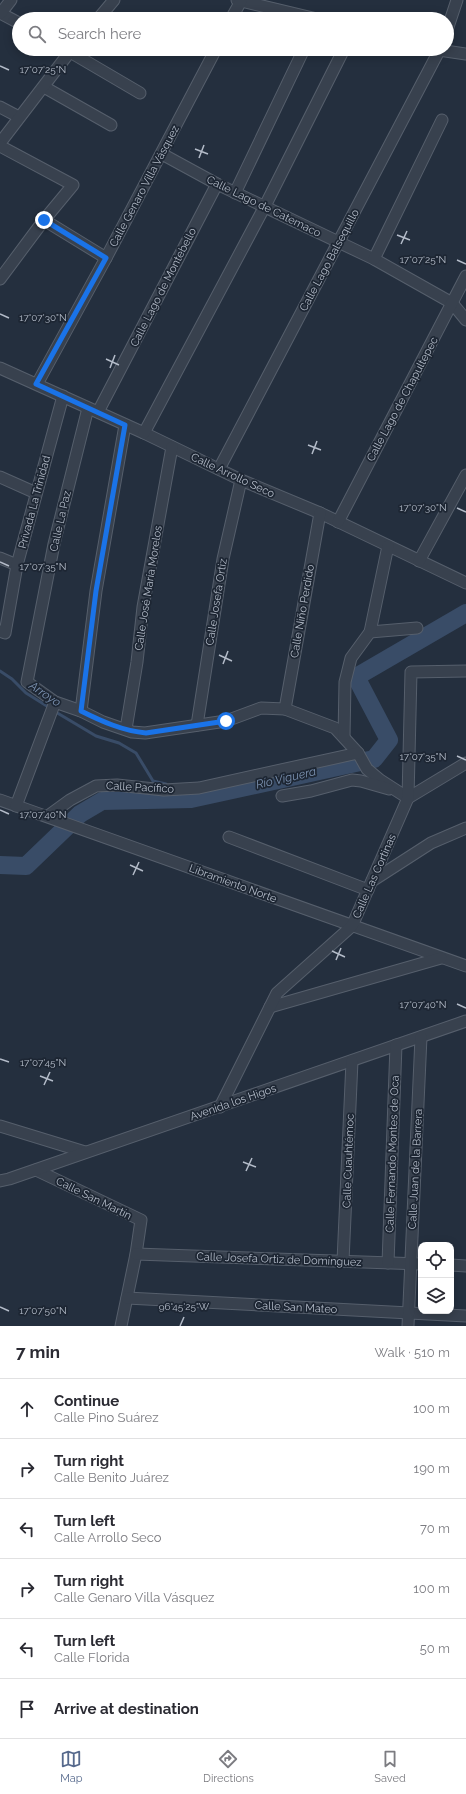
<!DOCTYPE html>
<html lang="en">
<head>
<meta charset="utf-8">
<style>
	body { margin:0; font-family:Raleway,sans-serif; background:#f7f7f7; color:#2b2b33 }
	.controls { position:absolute; right:12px; bottom:12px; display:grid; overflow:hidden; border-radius:8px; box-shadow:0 2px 10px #0003 }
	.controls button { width:36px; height:36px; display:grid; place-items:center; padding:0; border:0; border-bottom:1px solid #e1e1e2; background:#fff; color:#2b2b33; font:20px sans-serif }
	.stop { position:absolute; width:12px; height:12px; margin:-9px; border:3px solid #1a73e8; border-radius:50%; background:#fff }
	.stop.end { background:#1a73e8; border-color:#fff; box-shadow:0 1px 4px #0008 }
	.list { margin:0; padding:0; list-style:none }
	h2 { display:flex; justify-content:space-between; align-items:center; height:52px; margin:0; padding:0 16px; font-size:17px }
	h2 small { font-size:13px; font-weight:400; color:#7c7c81 }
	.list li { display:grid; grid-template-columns:26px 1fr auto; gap:12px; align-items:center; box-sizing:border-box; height:60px; padding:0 16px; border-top:1px solid #e1e1e2 }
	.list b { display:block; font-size:15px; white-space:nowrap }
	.list p { margin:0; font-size:13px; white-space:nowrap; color:#7c7c81 }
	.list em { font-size:13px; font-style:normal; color:#7c7c81 }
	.icon { flex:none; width:22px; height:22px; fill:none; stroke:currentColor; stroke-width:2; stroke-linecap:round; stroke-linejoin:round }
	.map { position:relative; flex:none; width:466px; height:1326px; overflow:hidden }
	.search { position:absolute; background:#fff; box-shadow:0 2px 10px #0003; left:12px; right:12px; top:12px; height:44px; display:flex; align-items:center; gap:10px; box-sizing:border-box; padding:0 14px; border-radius:22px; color:#7c7c81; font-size:15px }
	.sheet { height:412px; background:#fff }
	nav { display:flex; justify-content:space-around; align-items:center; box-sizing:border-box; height:56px; border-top:1px solid #e1e1e2; background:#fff; font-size:11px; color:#7c7c81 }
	nav a { display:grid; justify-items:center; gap:2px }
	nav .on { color:#56698c }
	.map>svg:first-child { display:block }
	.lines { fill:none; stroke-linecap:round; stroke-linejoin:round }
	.stream { stroke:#394c67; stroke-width:3 }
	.river { stroke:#394c67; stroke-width:18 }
	.minor-casing { stroke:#565f6c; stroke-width:13 }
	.minor { stroke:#38414e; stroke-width:11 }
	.route { stroke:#1a73e8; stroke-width:5 }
	.ticks { fill:none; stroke:#b4bcc9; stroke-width:1.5 }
	.labels { text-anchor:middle; stroke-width:3.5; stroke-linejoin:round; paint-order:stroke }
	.street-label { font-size:11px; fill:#b4bcc9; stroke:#1d2633 }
	.water-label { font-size:12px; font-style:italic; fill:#7c92b1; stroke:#1d2633 }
	.ticks-label { font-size:10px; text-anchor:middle; fill:#b4bcc9; stroke:#1d2633; stroke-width:3.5; stroke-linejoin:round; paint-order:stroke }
</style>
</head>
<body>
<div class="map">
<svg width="466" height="1326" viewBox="0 0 466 1326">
	<rect width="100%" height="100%" fill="#242f3e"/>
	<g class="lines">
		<g class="stream">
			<path d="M0,671l12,8 14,14 24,15"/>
			<path d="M54,711l42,25 23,7 17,10 17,28 13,3 2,15"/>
		</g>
		<path class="river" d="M0,865l26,1 54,-52 22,-13 89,-2 183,-40 15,-19 -33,-63 110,-64"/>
		<defs>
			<g id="minor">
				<path d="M237,0l80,19"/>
				<path d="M0,13l19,10"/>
				<path d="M1,13l10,-13"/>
				<path d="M98,19l16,-19"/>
				<path d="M231,19l10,-18"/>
				<path d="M447,30l10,-30"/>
				<path d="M65,49l75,44"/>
				<path d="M432,49l34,5"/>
				<path d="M44,87l67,38"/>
				<path d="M0,107l19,10"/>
				<path d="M0,143l72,-94"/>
				<path d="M0,146l73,39 -29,35 -44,59"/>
				<path d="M162,154l55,30 157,75 78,44 14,17"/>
				<path d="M235,193l69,-144"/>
				<path d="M44,220l62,38"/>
				<path d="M374,259l68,-139"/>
				<path d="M0,368l144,65 97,47 79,33 146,70"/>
				<path d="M37,384l69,-126 110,-209"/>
				<path d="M88,408l-34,136 -27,138 28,20 26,9 22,11 29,10 13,1 81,-12 35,-13 24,1 50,19 23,25 9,16 13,11 28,18 58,-35"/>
				<path d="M98,412l119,-228"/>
				<path d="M144,433l121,-227 79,-157"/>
				<path d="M219,469l221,-420"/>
				<path d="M0,477l36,16"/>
				<path d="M338,522l128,-246"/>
				<path d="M0,558l17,7"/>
				<path d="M419,561l47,-86"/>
				<path d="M0,631l5,2 12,-68 46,-169"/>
				<path d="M370,632l47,-4"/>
				<path d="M285,709l35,-196"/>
				<path d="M81,711l15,-120 29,-166"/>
				<path d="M197,725l26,-166 18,-79"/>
				<path d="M126,729l11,-67 6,-55 29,-160"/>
				<path d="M344,737l1,-55 6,-24 19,-26 18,-86"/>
				<path d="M282,796l29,-5 41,-11 9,1 28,8"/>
				<path d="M0,800l466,166"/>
				<path d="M16,806l39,-104"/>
				<path d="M48,816l22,-16 26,-14 21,-1 47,5 35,-2 159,-35"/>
				<path d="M229,837l139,53"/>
				<path d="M372,881l59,-38 35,-15"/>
				<path d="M270,1007l171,-49"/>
				<path d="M220,1107l57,-114 75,-67 56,-128 3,-126 55,-1"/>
				<path d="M0,1126l85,26"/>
				<path d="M36,1170l105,50 -5,34 -15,72"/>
				<path d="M0,1181l9,-2 457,-158"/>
				<path d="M136,1254l285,10"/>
				<path d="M343,1261l9,-200"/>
				<path d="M388,1263l8,-218"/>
				<path d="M451,1265l15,1"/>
				<path d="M127,1298l339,18"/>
				<path d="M408,1326l13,-289"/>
			</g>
		</defs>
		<use href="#minor" class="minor-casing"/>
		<use href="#minor" class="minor"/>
	</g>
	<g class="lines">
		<path class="route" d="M44,220l62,38 -70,126 89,41 -29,166 -15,120c20,10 42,20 65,22l80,-12"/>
	</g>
	<path class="ticks" d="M0,66l9,4M195,149l13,5M199,158l5,-13M397,235l13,5M401,244l6,-13M457,260l9,4M0,314l9,4M106,359l13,6M110,368l5,-13M308,445l13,5M312,454l5,-13M457,508l9,4M0,562l9,4M219,655l13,6M223,664l5,-13M457,756l9,4M0,810l9,4M130,865l13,6M133,875l6,-13M332,951l13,6M336,960l5,-12M457,1004l9,4M0,1059l9,3M40,1076l13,5M44,1085l6,-13M243,1162l13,5M246,1171l6,-13M0,1307l9,4M180,1326l4,-9"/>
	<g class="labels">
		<g class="street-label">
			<text transform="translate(144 186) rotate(-62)" y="4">Calle Genaro Villa Vásquez</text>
			<text transform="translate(264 206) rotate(26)" y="4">Calle Lago de Catemaco</text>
			<text transform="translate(329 260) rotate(-62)" y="4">Calle Lago Balsequillo</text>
			<text transform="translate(163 287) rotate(-63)" y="4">Calle Lago de Montebello</text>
			<text transform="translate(402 399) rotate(-62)" y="4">Calle Lago de Chapultepec</text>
			<text transform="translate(233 475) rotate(25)" y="4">Calle Arrollo Seco</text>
			<text transform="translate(34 502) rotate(-75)" y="4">Privada La Trinidad</text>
			<text transform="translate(60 521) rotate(-77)" y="4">Calle La Paz</text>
			<text transform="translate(148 588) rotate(-81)" y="4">Calle José María Morelos</text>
			<text transform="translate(216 602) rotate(-81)" y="4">Calle Josefa Ortiz</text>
			<text transform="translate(302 611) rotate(-80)" y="4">Calle Niño Perdido</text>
			<text transform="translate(140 787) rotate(3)" y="4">Calle Pacífico</text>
			<text transform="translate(374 876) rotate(-66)" y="4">Calle Las Cortinas</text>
			<text transform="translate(233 883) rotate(20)" y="4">Libramiento Norte</text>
			<text transform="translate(233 1102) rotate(-19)" y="4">Avenida los Higos</text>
			<text transform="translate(392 1154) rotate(-88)" y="4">Calle Fernando Montes de Oca</text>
			<text transform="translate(348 1161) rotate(-88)" y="4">Calle Cuauhtémoc</text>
			<text transform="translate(415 1169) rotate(-87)" y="4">Calle Juan de la Barrera</text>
			<text transform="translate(94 1198) rotate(26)" y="4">Calle San Martín</text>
			<text transform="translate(279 1259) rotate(2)" y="4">Calle Josefa Ortiz de Domínguez</text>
			<text transform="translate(296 1307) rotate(3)" y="4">Calle San Mateo</text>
		</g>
		<g class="water-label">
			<text transform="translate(45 694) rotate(34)" y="4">Arroyo</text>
			<text transform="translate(286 778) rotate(-13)" y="4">Río Viguera</text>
		</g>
	</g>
	<g class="ticks-label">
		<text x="43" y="73">17°07'25"N</text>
		<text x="423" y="263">17°07'25"N</text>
		<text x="43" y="321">17°07'30"N</text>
		<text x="423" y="511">17°07'30"N</text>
		<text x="43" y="570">17°07'35"N</text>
		<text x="423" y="760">17°07'35"N</text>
		<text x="43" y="818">17°07'40"N</text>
		<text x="423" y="1008">17°07'40"N</text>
		<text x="43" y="1066">17°07'45"N</text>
		<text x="184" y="1310">96°45'25"W</text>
		<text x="43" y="1314">17°07'50"N</text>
	</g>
</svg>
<div class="controls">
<button><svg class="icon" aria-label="locate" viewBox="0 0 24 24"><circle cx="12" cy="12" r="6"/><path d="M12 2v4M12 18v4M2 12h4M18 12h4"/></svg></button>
<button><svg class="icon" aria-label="layers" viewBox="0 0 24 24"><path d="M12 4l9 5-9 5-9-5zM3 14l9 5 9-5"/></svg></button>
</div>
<div class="stop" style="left:226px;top:721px"></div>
<div class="stop end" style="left:44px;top:220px"></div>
<div class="search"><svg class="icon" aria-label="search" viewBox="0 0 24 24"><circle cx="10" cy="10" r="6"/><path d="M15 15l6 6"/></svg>Search here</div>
</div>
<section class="sheet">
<h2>7 min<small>Walk · 510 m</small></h2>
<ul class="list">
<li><svg class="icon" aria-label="ahead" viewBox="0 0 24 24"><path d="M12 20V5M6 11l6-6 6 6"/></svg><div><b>Continue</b><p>Calle Pino Suárez</p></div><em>100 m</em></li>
<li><svg class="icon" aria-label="right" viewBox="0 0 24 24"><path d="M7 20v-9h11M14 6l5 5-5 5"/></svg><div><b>Turn right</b><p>Calle Benito Juárez</p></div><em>190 m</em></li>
<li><svg class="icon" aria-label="left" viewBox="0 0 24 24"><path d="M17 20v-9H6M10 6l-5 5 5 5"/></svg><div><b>Turn left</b><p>Calle Arrollo Seco</p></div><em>70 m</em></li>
<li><svg class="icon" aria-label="right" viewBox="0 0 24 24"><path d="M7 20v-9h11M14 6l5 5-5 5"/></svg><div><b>Turn right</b><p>Calle Genaro Villa Vásquez</p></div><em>100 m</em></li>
<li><svg class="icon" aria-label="left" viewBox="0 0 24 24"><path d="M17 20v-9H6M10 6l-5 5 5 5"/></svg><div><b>Turn left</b><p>Calle Florida</p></div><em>50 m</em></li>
<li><svg class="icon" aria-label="arrive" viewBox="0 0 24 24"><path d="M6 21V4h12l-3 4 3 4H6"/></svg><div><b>Arrive at destination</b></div></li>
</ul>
</section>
<nav>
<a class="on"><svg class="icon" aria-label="map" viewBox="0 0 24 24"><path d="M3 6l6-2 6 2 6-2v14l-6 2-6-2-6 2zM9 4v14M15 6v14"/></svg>Map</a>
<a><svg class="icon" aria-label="directions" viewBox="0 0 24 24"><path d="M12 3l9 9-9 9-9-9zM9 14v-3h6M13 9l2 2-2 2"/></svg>Directions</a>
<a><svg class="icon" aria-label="saved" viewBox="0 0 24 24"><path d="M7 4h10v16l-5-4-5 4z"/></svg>Saved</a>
</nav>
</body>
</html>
